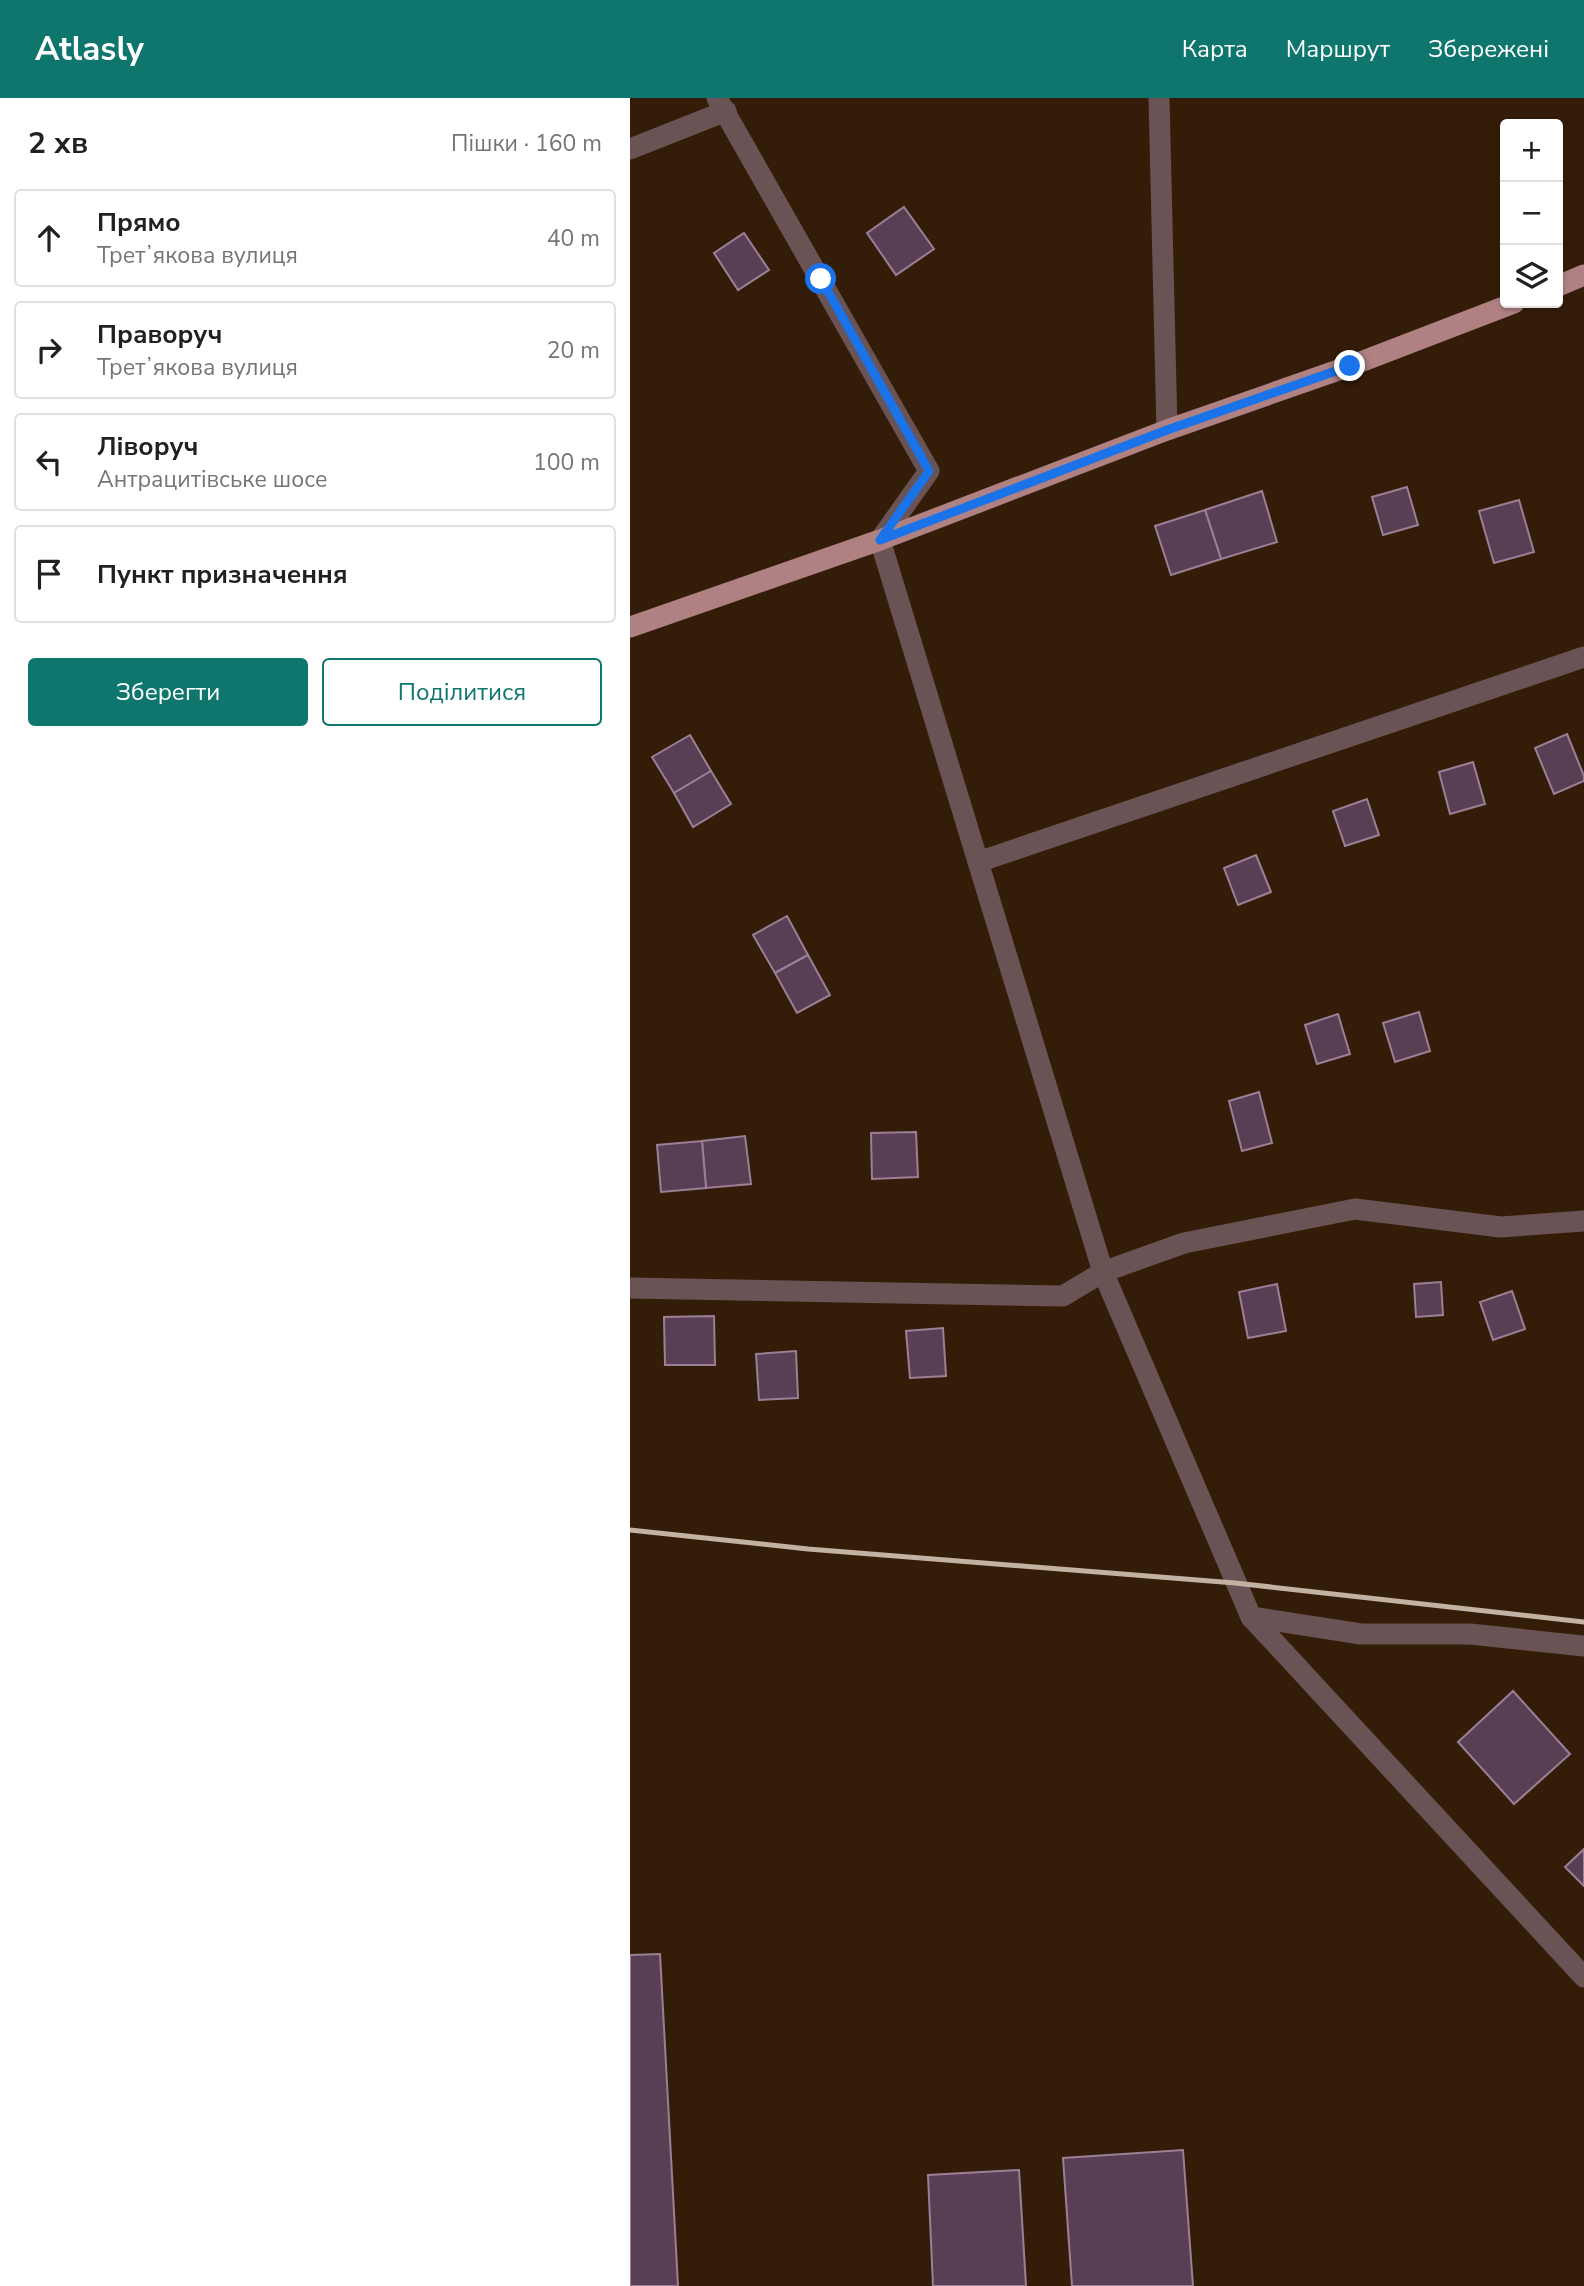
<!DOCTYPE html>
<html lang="uk">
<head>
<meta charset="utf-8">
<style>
	body { margin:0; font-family:"Nunito Sans",sans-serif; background:#f6f6f6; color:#202124 }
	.controls { position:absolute; right:21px; top:21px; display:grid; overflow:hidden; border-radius:7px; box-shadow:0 2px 5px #0004 }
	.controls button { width:63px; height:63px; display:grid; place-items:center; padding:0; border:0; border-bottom:2px solid #e0e0e0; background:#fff; color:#202124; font:35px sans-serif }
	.stop { position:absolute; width:21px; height:21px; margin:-16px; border:5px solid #1a73e8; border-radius:50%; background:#fff }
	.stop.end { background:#1a73e8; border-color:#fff; box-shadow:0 2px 7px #0008 }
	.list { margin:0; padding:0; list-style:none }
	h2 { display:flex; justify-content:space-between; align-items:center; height:91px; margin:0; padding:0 28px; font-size:30px }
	h2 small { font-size:23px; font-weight:400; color:#757577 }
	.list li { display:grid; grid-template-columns:46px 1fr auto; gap:21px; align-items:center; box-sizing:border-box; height:98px; margin:0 14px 14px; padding:0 14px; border:2px solid #e0e0e0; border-radius:7px }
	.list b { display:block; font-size:26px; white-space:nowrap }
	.list p { margin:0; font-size:23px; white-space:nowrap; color:#757577 }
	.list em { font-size:23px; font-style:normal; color:#757577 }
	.actions { display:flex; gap:14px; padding:21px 28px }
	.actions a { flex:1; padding:16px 0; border:2px solid #0f766e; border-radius:7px; text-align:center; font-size:24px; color:#0f766e }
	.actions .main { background:#0f766e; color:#fff }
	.icon { flex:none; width:38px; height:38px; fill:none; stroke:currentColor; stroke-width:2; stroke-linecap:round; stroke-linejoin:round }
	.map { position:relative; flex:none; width:954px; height:2188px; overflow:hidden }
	header { display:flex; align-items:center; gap:42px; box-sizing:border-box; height:98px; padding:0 35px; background:#0f766e; color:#fff }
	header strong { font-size:33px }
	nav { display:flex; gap:38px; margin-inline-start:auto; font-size:24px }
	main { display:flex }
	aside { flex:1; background:#fff }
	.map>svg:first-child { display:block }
	.building { fill:#583f54; stroke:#9c7f97; stroke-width:2 }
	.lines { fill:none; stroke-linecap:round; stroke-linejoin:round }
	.minor { stroke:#6a5354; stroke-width:21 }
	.major { stroke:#b08183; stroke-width:21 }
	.rail { stroke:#c3b1a2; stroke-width:5 }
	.route { stroke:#1a73e8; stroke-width:9 }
</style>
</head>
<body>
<header>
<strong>Atlasly</strong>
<nav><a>Карта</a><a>Маршрут</a><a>Збережені</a></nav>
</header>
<main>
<aside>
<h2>2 хв<small>Пішки · 160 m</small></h2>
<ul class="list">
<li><svg class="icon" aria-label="ahead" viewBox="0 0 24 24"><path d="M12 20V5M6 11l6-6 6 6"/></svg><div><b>Прямо</b><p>Третʼякова вулиця</p></div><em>40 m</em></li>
<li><svg class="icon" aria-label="right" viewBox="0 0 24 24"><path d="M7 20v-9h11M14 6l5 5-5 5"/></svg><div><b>Праворуч</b><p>Третʼякова вулиця</p></div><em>20 m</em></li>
<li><svg class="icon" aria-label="left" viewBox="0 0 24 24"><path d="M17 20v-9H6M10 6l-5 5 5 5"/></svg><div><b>Ліворуч</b><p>Антрацитівське шосе</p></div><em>100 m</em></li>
<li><svg class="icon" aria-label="arrive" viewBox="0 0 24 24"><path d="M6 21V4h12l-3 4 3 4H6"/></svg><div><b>Пункт призначення</b></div></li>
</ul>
<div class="actions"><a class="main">Зберегти</a><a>Поділитися</a></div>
</aside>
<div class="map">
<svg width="954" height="2188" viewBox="0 0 954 2188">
	<rect width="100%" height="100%" fill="#341d08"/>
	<g class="building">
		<path d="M274,109l30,42 -38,26 -29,-42z"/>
		<path d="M114,135l25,37 -31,20 -24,-37z"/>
		<path d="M777,389l11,38 -35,10 -11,-38z"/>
		<path d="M632,393l15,51 -56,17 -16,-49z"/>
		<path d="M889,402l15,52 -40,11 -15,-52z"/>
		<path d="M575,412l16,49 -50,16 -16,-49z"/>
		<path d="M937,636l17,42v5l-30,13 -19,-46z"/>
		<path d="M60,637l21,36 -37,22 -22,-36z"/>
		<path d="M843,664l12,42 -35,10 -11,-42z"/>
		<path d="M81,673l20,33 -38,23 -19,-34z"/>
		<path d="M737,701l12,36 -34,11 -12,-35z"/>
		<path d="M626,757l15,37 -33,13 -14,-37z"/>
		<path d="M157,818l21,39 -33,18 -22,-38z"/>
		<path d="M178,857l22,40 -33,18 -22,-40z"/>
		<path d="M789,914l11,39 -35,11 -12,-39z"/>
		<path d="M708,916l12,40 -33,10 -12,-39z"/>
		<path d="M629,994l13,51 -30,8 -13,-50z"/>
		<path d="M286,1034l2,45 -46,2 -1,-46z"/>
		<path d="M115,1038l6,48 -45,4 -4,-47z"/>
		<path d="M72,1043l4,47 -45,4 -4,-47z"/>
		<path d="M811,1184l2,33 -27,2 -2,-33z"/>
		<path d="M647,1186l9,47 -38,7 -9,-46z"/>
		<path d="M882,1193l13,38 -32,11 -13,-38z"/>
		<path d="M84,1218l1,49h-50l-1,-48z"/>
		<path d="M313,1230l3,48 -36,2 -4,-47z"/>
		<path d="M166,1253l2,47 -39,2 -3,-46z"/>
		<path d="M883,1593l57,63 -56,50 -56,-62z"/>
		<path d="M954,1751v37l-19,-19z"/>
		<path d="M30,1856l18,332h-48v-331z"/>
		<path d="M553,2052l10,136h-121l-9,-128z"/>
		<path d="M389,2072l7,116h-93l-5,-111z"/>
	</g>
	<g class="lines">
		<g class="minor">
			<path d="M87,0l212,373 -49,69 223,732 148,345 110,17h109l114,12"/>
			<path d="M529,0l8,332"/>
			<path d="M0,51l96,-38"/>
			<path d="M348,764l606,-205"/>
			<path d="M0,1190l433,8 40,-24 81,-29 171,-34 146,18 83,-6"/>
			<path d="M621,1519l333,360"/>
		</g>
		<g class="major">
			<path d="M928,188l26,-11"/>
			<path d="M0,529l250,-87 287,-110 183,-64 164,-63"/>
		</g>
		<path class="rail" d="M0,1432l178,19 427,34 349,39"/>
	</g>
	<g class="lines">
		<path class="route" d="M191,181l108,192 -49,69 287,-110 183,-64"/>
	</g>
</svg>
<div class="controls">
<button>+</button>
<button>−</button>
<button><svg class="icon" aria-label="layers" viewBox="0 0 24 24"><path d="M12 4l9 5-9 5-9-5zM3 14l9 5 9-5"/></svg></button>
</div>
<div class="stop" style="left:191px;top:181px"></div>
<div class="stop end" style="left:720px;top:268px"></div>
</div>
</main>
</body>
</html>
